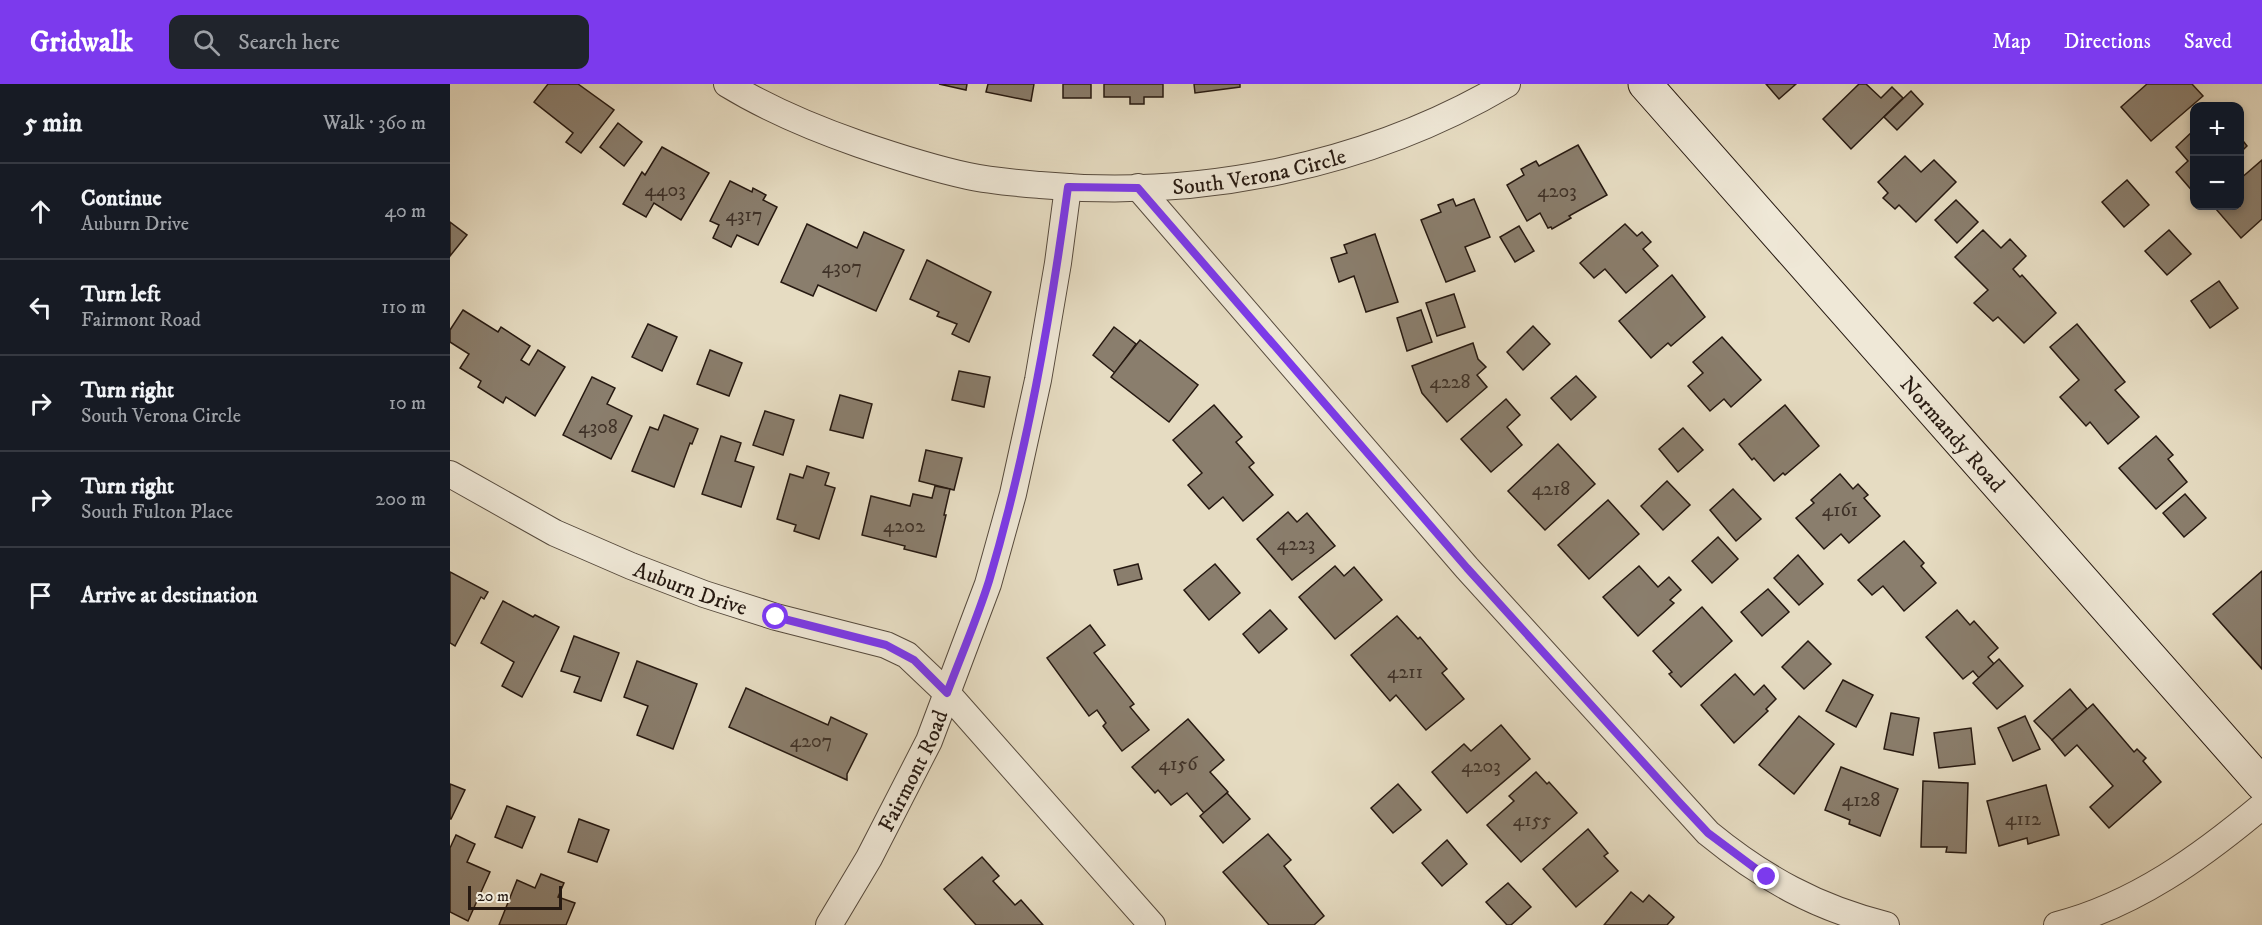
<!DOCTYPE html>
<html lang="en">
<head>
<meta charset="utf-8">
<style>
	body { margin:0; font-family:"IM FELL DW Pica",serif; background:#20242c; color:#f1f3f6 }
	.controls { position:absolute; right:18px; top:18px; display:grid; overflow:hidden; border-radius:12px; box-shadow:0 3px 9px #0003 }
	.controls button { width:54px; height:54px; display:grid; place-items:center; padding:0; border:0; border-bottom:2px solid #363941; background:#171b24; color:#f1f3f6; font:30px sans-serif }
	.scale { position:absolute; left:18px; bottom:15px; width:94px; box-sizing:border-box; padding-left:6px; border:3px solid #261911; border-top:0; font-size:16px; line-height:21px; white-space:nowrap; color:#261911; -webkit-text-stroke:4px #efe8d7; paint-order:stroke }
	.stop { position:absolute; width:18px; height:18px; margin:-14px; border:4px solid #7c3aed; border-radius:50%; background:#fff }
	.stop.end { background:#7c3aed; border-color:#fff; box-shadow:0 2px 6px #0008 }
	.list { margin:0; padding:0; list-style:none }
	h2 { display:flex; justify-content:space-between; align-items:center; height:78px; margin:0; padding:0 24px; font-size:26px }
	h2 small { font-size:20px; font-weight:400; color:#9ea1a6 }
	.list li { display:grid; grid-template-columns:39px 1fr auto; gap:18px; align-items:center; box-sizing:border-box; height:96px; padding:0 24px; border-top:2px solid #363941 }
	.list b { display:block; font-size:22px; white-space:nowrap }
	.list p { margin:0; font-size:20px; white-space:nowrap; color:#9ea1a6 }
	.list em { font-size:20px; font-style:normal; color:#9ea1a6 }
	.icon { flex:none; width:33px; height:33px; fill:none; stroke:currentColor; stroke-width:2; stroke-linecap:round; stroke-linejoin:round }
	.map { position:relative; flex:none; width:1812px; height:841px; overflow:hidden }
	header { display:flex; align-items:center; gap:36px; box-sizing:border-box; height:84px; padding:0 30px; background:#7c3aed; color:#fff }
	header strong { font-size:28px }
	nav { display:flex; gap:33px; margin-inline-start:auto; font-size:21px }
	.search { width:420px; height:54px; background:#20242c; display:flex; align-items:center; gap:15px; box-sizing:border-box; padding:0 21px; border-radius:12px; color:#9ea1a6; font-size:22px }
	main { display:flex }
	aside { flex:1; background:#171b24 }
	.map>svg:first-child { display:block }
	.building { fill:#8a7e6d; stroke:#261911; stroke-width:1.5 }
	.lines { fill:none; stroke-linecap:round; stroke-linejoin:round }
	.street-casing { stroke:#564a3d; stroke-width:28 }
	.secondary-casing { stroke:#261911; stroke-width:35 }
	.street { stroke:#efe8d7; stroke-width:26 }
	.secondary { stroke:#efe8d7; stroke-width:33 }
	.route { stroke:#7c3aed; stroke-width:8 }
	.labels { text-anchor:middle; stroke-width:6; stroke-linejoin:round; paint-order:stroke }
	.number-label { font-size:20px; fill:#3f3228 }
	.street-label { font-size:22px; fill:#261911; stroke:#efe8d7 }
</style>
</head>
<body>
<header>
<strong>Gridwalk</strong>
<div class="search"><svg class="icon" aria-label="search" viewBox="0 0 24 24"><circle cx="10" cy="10" r="6"/><path d="M15 15l6 6"/></svg>Search here</div>
<nav><a>Map</a><a>Directions</a><a>Saved</a></nav>
</header>
<main>
<aside>
<h2>5 min<small>Walk · 360 m</small></h2>
<ul class="list">
<li><svg class="icon" aria-label="ahead" viewBox="0 0 24 24"><path d="M12 20V5M6 11l6-6 6 6"/></svg><div><b>Continue</b><p>Auburn Drive</p></div><em>40 m</em></li>
<li><svg class="icon" aria-label="left" viewBox="0 0 24 24"><path d="M17 20v-9H6M10 6l-5 5 5 5"/></svg><div><b>Turn left</b><p>Fairmont Road</p></div><em>110 m</em></li>
<li><svg class="icon" aria-label="right" viewBox="0 0 24 24"><path d="M7 20v-9h11M14 6l5 5-5 5"/></svg><div><b>Turn right</b><p>South Verona Circle</p></div><em>10 m</em></li>
<li><svg class="icon" aria-label="right" viewBox="0 0 24 24"><path d="M7 20v-9h11M14 6l5 5-5 5"/></svg><div><b>Turn right</b><p>South Fulton Place</p></div><em>200 m</em></li>
<li><svg class="icon" aria-label="arrive" viewBox="0 0 24 24"><path d="M6 21V4h12l-3 4 3 4H6"/></svg><div><b>Arrive at destination</b></div></li>
</ul>
</aside>
<div class="map">
<svg width="1812" height="841" viewBox="0 0 1812 841">
	<rect width="100%" height="100%" fill="#e6dcc2"/>
	<filter id="stains"><feTurbulence type="fractalNoise" baseFrequency=".00333" numOctaves="4"/><feColorMatrix values="0 0 0 0 .2 0 0 0 0 .09 0 0 0 0 .02 0 0 0 .5 -.17"/></filter>
	<radialGradient id="worn" r=".72"><stop offset=".6" stop-color="#630" stop-opacity="0"/><stop offset="1" stop-color="#630" stop-opacity=".3"/></radialGradient>
	<g class="building">
		<path d="M98,0h30l36,26 -33,43 -15,-11 7,-9 -39,-31z"/>
		<path d="M489,0h28l-1,6z"/>
		<path d="M538,0h46l-3,17 -45,-9z"/>
		<rect x="613" y="0" width="28" height="14"/>
		<path d="M654,0h59v13h-19v7h-14v-7h-26z"/>
		<path d="M744,0h46v3l-45,6z"/>
		<path d="M1316,0h30l-17,15z"/>
		<path d="M1409,0h7l15,14 11,-11 11,11 -52,51 -28,-30z"/>
		<path d="M1697,0h45l11,12 -52,45 -30,-34z"/>
		<path d="M1461,7l12,13 -26,26 -13,-13z"/>
		<path d="M168,39l24,19 -18,24 -24,-19z"/>
		<path d="M1744,46v63l-18,-21 12,-11 -12,-14z"/>
		<path d="M1790,53l7,9 -7,7z"/>
		<path d="M1128,61l29,50 -38,21 2,2 -19,11 -1,-2 -3,1 -8,-15 -13,8 -20,-36 17,-10 -3,-6 15,-8 3,5z"/>
		<path d="M212,63l47,26 -28,47 -27,-17 -8,14 -23,-13 19,-32 3,3z"/>
		<path d="M1455,72l16,16 13,-12 22,22 -40,40 -17,-17 -4,4 -12,-11 5,-5 -10,-11z"/>
		<path d="M1812,76v59l-21,19 -26,-30 3,-2h22v-27z"/>
		<path d="M1677,96l22,25 -25,22 -22,-25z"/>
		<path d="M280,97l22,11 1,-4 13,7 -3,5 14,7 -19,38 -21,-10 -6,12 -18,-9 6,-13 -9,-4z"/>
		<path d="M1003,115l3,7 18,-7 16,38 -25,10 10,24 -29,11 -25,-62 20,-8 -3,-7z"/>
		<path d="M1506,116l22,22 -21,21 -22,-23z"/>
		<path d="M0,138l17,13 -17,21z"/>
		<path d="M357,140l50,24 7,-16 40,18 -28,61 -58,-26 -5,11 -32,-14z"/>
		<path d="M1175,140l12,12 5,-4 9,10 -8,7 15,17 -32,27 -21,-24 -11,9 -14,-15z"/>
		<path d="M1069,142l15,25 -19,11 -15,-25z"/>
		<path d="M1533,146l18,18 9,-9 16,17 -13,13 7,8 2,-2 34,38 -32,30 -26,-26 -5,4 -19,-18 14,-13 -33,-33z"/>
		<path d="M1719,146l22,24 -24,21 -22,-24z"/>
		<path d="M925,150l23,68 -32,10 -12,-36 -15,6 -8,-24 16,-5 -3,-8z"/>
		<path d="M477,176l64,32 -22,50 -17,-8 5,-10 -20,-8 2,-4 -29,-13z"/>
		<path d="M1222,191l33,42 -34,29 -3,-3 -17,15 -32,-37z"/>
		<path d="M1769,197l19,27 -28,20 -19,-27z"/>
		<path d="M1004,210l11,33 -28,9 -11,-33z"/>
		<path d="M13,226l35,22 3,-5 29,19 -9,14 8,5 9,-15 27,17 -30,49 -29,-19 -3,6 -25,-16 3,-6 -21,-13 9,-14 -19,-12v-12z"/>
		<path d="M971,226l11,32 -25,9 -10,-33z"/>
		<path d="M198,240l29,13 -15,34 -30,-14z"/>
		<path d="M1627,240l48,58 -10,8 24,27 -31,27 -18,-22 -4,4 -26,-29 19,-17 -29,-33z"/>
		<path d="M1083,242l17,18 -27,26 -16,-18z"/>
		<path d="M664,243l22,17 -21,29 -22,-18z"/>
		<path d="M1272,253l39,43 -30,27 -7,-8 -14,12 -22,-25 15,-13 -10,-11z"/>
		<path d="M690,256l58,45 -29,37 -58,-45z"/>
		<path d="M1023,259l5,16 8,8 -9,8 10,12 -40,35 -25,-29 -10,-27z"/>
		<path d="M260,266l32,13 -13,33 -32,-12z"/>
		<path d="M509,287l31,6 -6,30 -32,-7z"/>
		<path d="M1126,292l20,21 -25,23 -20,-22z"/>
		<path d="M142,293l23,11 -8,16 25,12 -21,43 -48,-24z"/>
		<path d="M390,311l32,9 -9,34 -33,-8z"/>
		<path d="M1056,315l14,16 -13,12 15,18 -31,27 -30,-33z"/>
		<path d="M764,321l28,32 -6,5 18,21 -5,4 24,28 -30,26 -20,-24 -14,12 -21,-24 14,-12 -29,-33z"/>
		<path d="M1335,321l34,41 -34,29 -2,-2 -9,8 -20,-23 -2,2 -13,-16z"/>
		<path d="M315,327l29,9 -11,35 -30,-10z"/>
		<path d="M214,331l34,14 -6,15 -2,-1 -16,44 -42,-16 18,-44 8,3z"/>
		<path d="M1233,344l20,22 -25,22 -19,-23z"/>
		<path d="M271,352l20,7 -6,18 19,6 -13,40 -39,-13z"/>
		<path d="M1706,352l17,19 -5,4 19,23 -31,27 -37,-41z"/>
		<path d="M1108,360l37,40 -50,46 -37,-39z"/>
		<path d="M476,366l36,8 -8,32 -35,-9z"/>
		<path d="M357,382l22,7 -4,12 10,3 -16,51 -25,-8 2,-6 -19,-6 13,-45 13,4z"/>
		<path d="M1390,390l13,15 5,-5 10,11 -4,3 16,18 -31,27 -8,-9 -17,15 -28,-31 18,-15 -3,-3z"/>
		<path d="M1217,397l23,24 -27,25 -22,-24z"/>
		<path d="M485,402l15,3 -6,26h2l-10,42 -32,-8 1,-3 -43,-11 9,-39 39,10 3,-12 19,4z"/>
		<path d="M1283,405l28,30 -25,22 -26,-31z"/>
		<path d="M1735,410l21,24 -22,19 -21,-24z"/>
		<path d="M1158,416l31,34 -50,45 -31,-34z"/>
		<path d="M838,428l9,10 10,-9 28,33 -43,34 -35,-41z"/>
		<path d="M1268,453l20,22 -26,24 -20,-22z"/>
		<path d="M1454,457l20,22 -3,3 15,17 -32,28 -21,-25 -11,9 -14,-15z"/>
		<path d="M1348,471l25,29 -24,21 -25,-27z"/>
		<path d="M688,480l4,15 -24,6 -4,-15z"/>
		<path d="M765,480l25,29 -31,27 -25,-30z"/>
		<path d="M885,482l9,10 10,-9 28,33 -47,39 -36,-42z"/>
		<path d="M1189,482l19,21 11,-10 12,13 -11,10 4,3 -36,33 -35,-39z"/>
		<path d="M1812,487v98l-49,-55z"/>
		<path d="M0,488l38,20 -4,7 -3,-2 -26,49 -5,-3z"/>
		<path d="M1318,505l21,23 -27,24 -21,-24z"/>
		<path d="M53,517l30,16 2,-2 24,12 -37,70 -20,-11 12,-24 -33,-19z"/>
		<path d="M1252,523l30,34 -51,46 -12,-13 3,-2 -19,-21z"/>
		<path d="M820,526l17,19 -28,24 -16,-19z"/>
		<path d="M1507,526l13,15 4,-4 24,27 -10,9 6,7 -15,14 -6,-7 -10,8 -37,-42z"/>
		<path d="M947,532l21,23 2,-2 27,32 -5,4 22,26 -38,31 -30,-35 -6,6 -39,-46z"/>
		<path d="M640,541l15,20 -11,8 40,51 -4,3 19,23 -27,21 -19,-25 3,-3 -9,-13 -8,6 -42,-58z"/>
		<path d="M124,552l45,17 -18,48 -27,-9 6,-15 -19,-6z"/>
		<path d="M1358,557l23,23 -27,25 -22,-22z"/>
		<path d="M1549,575l24,27 -26,23 -24,-26z"/>
		<path d="M187,577l60,23 -24,65 -36,-14 11,-29 -24,-9z"/>
		<path d="M1285,590l19,21 10,-10 12,14 -10,10 2,2 -34,32 -33,-38z"/>
		<path d="M1393,596l30,15 -17,32 -30,-16z"/>
		<path d="M296,604l82,37 3,-8 36,17 -20,40v6l-118,-53z"/>
		<path d="M1620,605l17,20 -35,31 -18,-19z"/>
		<path d="M1643,620l41,48 3,-3 9,9 -3,3 18,21 -52,46 -19,-21 23,-21 -36,-41 -12,11 -13,-16z"/>
		<path d="M1441,629l28,5 -6,37 -29,-6z"/>
		<path d="M1349,632l35,28 -40,50 -35,-29z"/>
		<path d="M1575,632l15,33 -27,12 -15,-33z"/>
		<path d="M738,635l36,41 -14,12 18,20 -24,21 -17,-20 -16,12 -13,-15 -3,3 -23,-26z"/>
		<path d="M1051,641l29,34 -63,54 -35,-41 32,-28 7,7z"/>
		<path d="M1521,644l4,36 -36,4 -5,-35z"/>
		<path d="M1391,683l57,22 -18,47 -31,-12 1,-4 -25,-10z"/>
		<path d="M1086,688l11,12 2,-2 28,31 -56,49 -34,-37 27,-24 -5,-5z"/>
		<path d="M1473,697l45,2 -2,70 -20,-1 1,-5h-26z"/>
		<path d="M0,700l15,6 -14,29h-1z"/>
		<path d="M948,700l23,26 -28,23 -22,-25z"/>
		<path d="M1596,701l13,50 -31,9 -1,-6 -28,8 -12,-45z"/>
		<path d="M777,709l23,26 -27,24 -23,-27z"/>
		<path d="M57,722l28,11 -13,31 -27,-11z"/>
		<path d="M129,735l30,11 -12,32 -29,-10z"/>
		<path d="M1138,745l20,24 -4,3 14,15 -42,36 -33,-38z"/>
		<path d="M818,750l23,26 -7,6 40,50 -10,9h-45l-46,-53z"/>
		<path d="M6,751l19,9 -8,18 23,10 -22,49 -18,-9v-64z"/>
		<path d="M997,756l20,24 -25,22 -20,-23z"/>
		<path d="M532,773l17,19 -6,5 22,24 6,-5 22,25h-67l-32,-36z"/>
		<path d="M91,790l23,9 -6,14 17,6 -9,22h-67l18,-45 18,8z"/>
		<path d="M1058,799l23,24 -20,18h-4l-21,-23z"/>
		<path d="M1181,808l12,10 6,-7 25,22 -7,8h-63z"/>
	</g>
	<g class="lines">
		<defs>
			<g id="street">
				<path id="s1" d="M277,0c41,25 86,44 132,60 35,12 72,24 109,32 23,5 48,7 72,9 160,15 328,-19 467,-101"/>
				<path d="M688,103l329,381 241,265c55,45 109,75 178,92"/>
				<path id="s2" d="M0,390l105,59 76,33 73,28 72,23 110,28 21,10 40,38 205,232"/>
				<path id="s3" d="M379,841l40,-67 60,-117 59,-157 25,-90 25,-114 20,-117 10,-76"/>
				<path d="M1607,841c78,-20 144,-68 205,-119"/>
			</g>
			<g id="secondary">
				<path id="s4" d="M1195,0l617,700"/>
			</g>
		</defs>
		<use href="#street" class="street-casing"/>
		<use href="#secondary" class="secondary-casing"/>
		<use href="#street" class="street"/>
		<use href="#secondary" class="secondary"/>
	</g>
	<g class="lines">
		<path class="route" d="M326,533l110,28 28,15 33,33c14,-37 30,-74 42,-112 38,-128 61,-261 79,-394l70,1 329,380 211,233 30,32 59,44"/>
	</g>
	<g class="labels">
		<g class="number-label">
			<text x="215" y="112">4403</text>
			<text x="1107" y="113">4203</text>
			<text x="294" y="137">4317</text>
			<text x="392" y="189">4307</text>
			<text x="1000" y="304">4228</text>
			<text x="148" y="349">4308</text>
			<text x="1101" y="411">4218</text>
			<text x="1390" y="432">4161</text>
			<text x="454" y="448">4202</text>
			<text x="846" y="466">4223</text>
			<text x="955" y="594">4211</text>
			<text x="361" y="663">4207</text>
			<text x="728" y="686">4156</text>
			<text x="1031" y="688">4203</text>
			<text x="1411" y="722">4128</text>
			<text x="1573" y="741">4112</text>
			<text x="1082" y="742">4155</text>
		</g>
		<g class="street-label">
			<text dy="8" stroke="none"><textPath href="#s1" startOffset="552">South Verona Circle</textPath></text>
			<text dy="8" stroke="none"><textPath href="#s4" startOffset="466">Normandy Road</textPath></text>
			<text dy="8" stroke="none"><textPath href="#s2" startOffset="267">Auburn Drive</textPath></text>
			<text dy="8" stroke="none"><textPath href="#s3" startOffset="176">Fairmont Road</textPath></text>
		</g>
	</g>
	<rect width="100%" height="100%" filter="url(#stains)"/>
	<rect width="100%" height="100%" fill="url(#worn)"/>
</svg>
<div class="controls">
<button>+</button>
<button>−</button>
</div>
<div class="scale">20 m</div>
<div class="stop" style="left:326px;top:533px"></div>
<div class="stop end" style="left:1317px;top:793px"></div>
</div>
</main>
</body>
</html>
